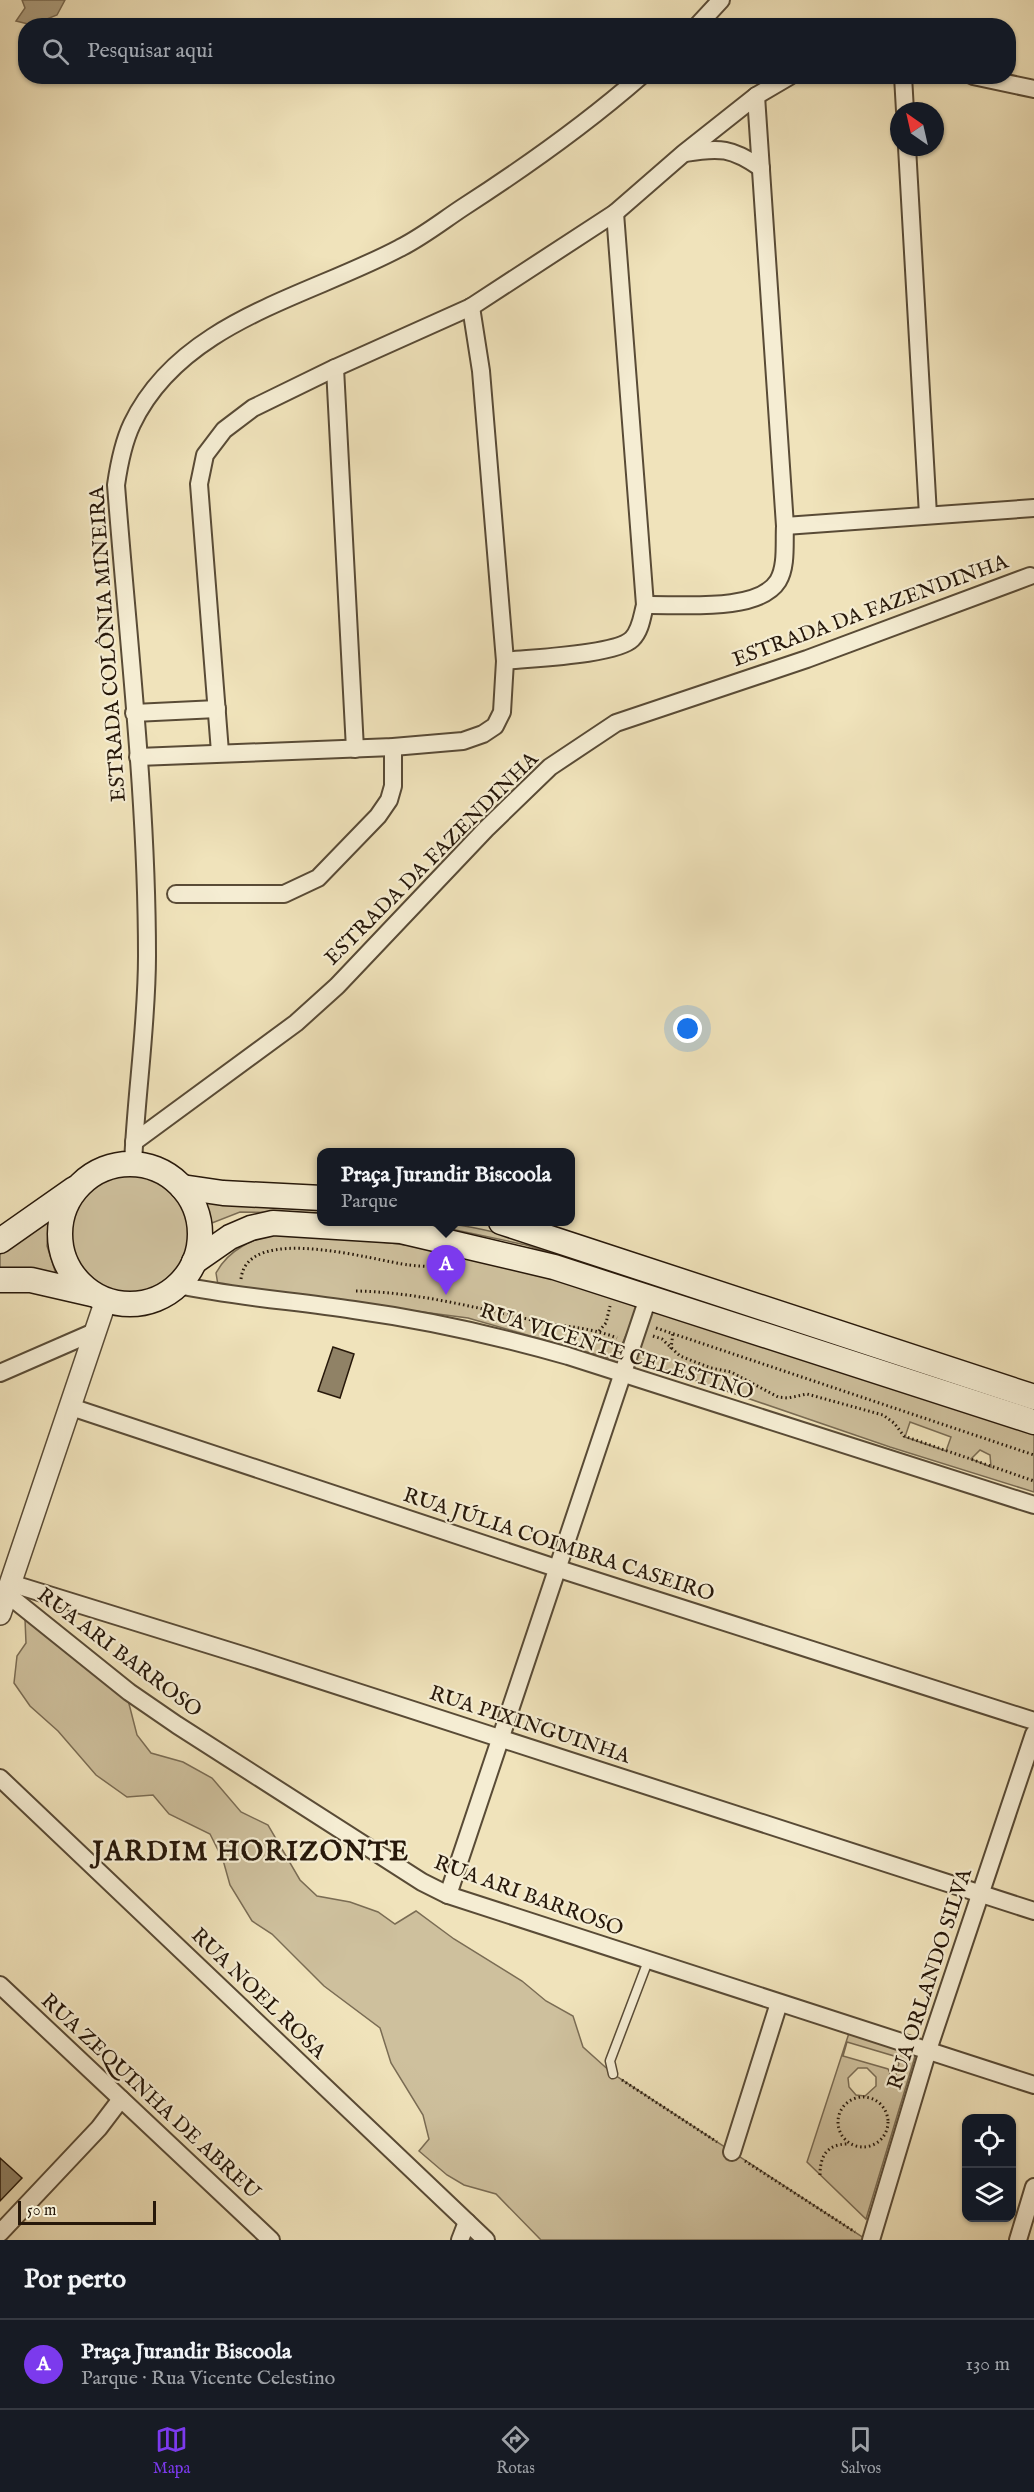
<!DOCTYPE html>
<html lang="pt">
<head>
<meta charset="utf-8">
<style>
	body { margin:0; font-family:"IM FELL English",serif; background:#242831; color:#f1f3f6 }
	.controls { position:absolute; right:18px; bottom:18px; display:grid; overflow:hidden; border-radius:12px; box-shadow:0 2px 4px #0004 }
	.controls button { width:54px; height:54px; display:grid; place-items:center; padding:0; border:0; border-bottom:2px solid #363941; background:#171b24; color:#f1f3f6; font:30px sans-serif }
	.compass { position:absolute; left:890px; top:102px; width:54px; height:54px; border-radius:50%; background:#171b24; box-shadow:0 2px 4px #0004; rotate:326deg }
	.scale { position:absolute; left:18px; bottom:15px; width:138px; box-sizing:border-box; padding-left:6px; border:3px solid #27180a; border-top:0; font-size:16px; line-height:21px; white-space:nowrap; color:#27180a; -webkit-text-stroke:4px #f5edd3; paint-order:stroke }
	.you { position:absolute; left:688px; top:1029px; width:21px; height:21px; margin:-15px; border:4px solid #fff; border-radius:50%; background:#1a73e8; box-shadow:0 0 0 9px #1a73e833 }
	.badge { display:grid; place-items:center; width:39px; height:39px; border-radius:50%; background:#7c3aed; color:#fff; font-size:20px; font-weight:700 }
	.pin { position:absolute; translate:-50% -50px; filter:drop-shadow(0 2px 3px #0008) }
	.pin::after { content:''; position:absolute; top:32px; width:21px; height:18px; background:inherit; clip-path:polygon(0 0,100% 0,50% 100%) }
	.popup { position:absolute; left:317px; top:1148px; width:258px; height:78px; box-sizing:border-box; display:grid; place-content:center; border-radius:12px; background:#171b24; filter:drop-shadow(0 2px 4px #0005); font-size:20px; white-space:nowrap; color:#9ea1a6 }
	.popup b { font-size:22px; color:#f1f3f6 }
	.popup::after { content:''; position:absolute; left:50%; top:100%; margin-left:-12px; border:12px solid transparent; border-top-color:#171b24 }
	.list { margin:0; padding:0; list-style:none }
	h2 { display:flex; justify-content:space-between; align-items:center; height:78px; margin:0; padding:0 24px; font-size:26px }
	h2 small { font-size:20px; font-weight:400; color:#9ea1a6 }
	.list li { display:grid; grid-template-columns:39px 1fr auto; gap:18px; align-items:center; box-sizing:border-box; height:90px; padding:0 24px; border-top:2px solid #363941 }
	.list b { display:block; font-size:22px; white-space:nowrap }
	.list p { margin:0; font-size:20px; white-space:nowrap; color:#9ea1a6 }
	.list em { font-size:20px; font-style:normal; color:#9ea1a6 }
	.icon { flex:none; width:33px; height:33px; fill:none; stroke:currentColor; stroke-width:2; stroke-linecap:round; stroke-linejoin:round }
	.map { position:relative; flex:none; width:1034px; height:2240px; overflow:hidden }
	.search { position:absolute; background:#171b24; box-shadow:0 2px 4px #0004; left:18px; right:18px; top:18px; height:66px; display:flex; align-items:center; gap:15px; box-sizing:border-box; padding:0 21px; border-radius:24px; color:#9ea1a6; font-size:22px }
	.sheet { height:168px; background:#171b24 }
	nav { display:flex; justify-content:space-around; align-items:center; box-sizing:border-box; height:84px; border-top:2px solid #363941; background:#171b24; font-size:16px; color:#9ea1a6 }
	nav a { display:grid; justify-items:center; gap:3px }
	nav .on { color:#7c3aed }
	.map>svg:first-child { display:block }
	.green { fill:#cec09d; stroke:#7a6c54; stroke-width:1.5; fill-rule:evenodd }
	.water { fill:#ac9e7f; stroke:#776850; stroke-width:1.5 }
	.building { fill:#908266; stroke:#27180a; stroke-width:1.5 }
	.lines { fill:none; stroke-linecap:round; stroke-linejoin:round }
	.service-casing { stroke:#594b36; stroke-width:11 }
	.minor-casing { stroke:#594b36; stroke-width:20 }
	.tertiary-casing { stroke:#594b36; stroke-width:24 }
	.secondary-casing { stroke:#27180a; stroke-width:27 }
	.path { stroke:#27180a; stroke-width:3; stroke-dasharray:1.5 3; stroke-linecap:butt }
	.service { stroke:#f5edd3; stroke-width:8 }
	.minor { stroke:#f5edd3; stroke-width:16 }
	.tertiary { stroke:#f5edd3; stroke-width:21 }
	.secondary { stroke:#f5edd3; stroke-width:24 }
	.labels { text-anchor:middle; stroke-width:4.5; stroke-linejoin:round; paint-order:stroke }
	.street-label { font-size:21px; fill:#27180a; stroke:#f5edd3 }
	.district-label { font-size:27px; font-weight:bold; letter-spacing:1.5px; fill:#27180a; stroke:#f5edd3 }
</style>
</head>
<body>
<div class="map">
<svg width="1034" height="2240" viewBox="0 0 1034 2240">
	<rect width="100%" height="100%" fill="#f0e3bb"/>
	<filter id="stains"><feTurbulence type="fractalNoise" baseFrequency=".00333" numOctaves="4"/><feColorMatrix values="0 0 0 0 .2 0 0 0 0 .09 0 0 0 0 .02 0 0 0 .5 -.17"/></filter>
	<radialGradient id="worn" r=".72"><stop offset=".6" stop-color="#630" stop-opacity="0"/><stop offset="1" stop-color="#630" stop-opacity=".3"/></radialGradient>
	<g class="green">
		<circle cx="129" cy="1235" r="61"/>
		<path d="M205,1200l116,9v4l-81,-1 -28,11z"/>
		<path d="M49,1218l-2,28 10,31 -57,-7v-16z"/>
		<path d="M418,1222c71,-1 164,38 231,60l-3,2 -120,-39z"/>
		<path d="M279,1233c69,5 137,11 204,25 53,11 103,30 153,47l2,3 -23,52 -147,-42 -250,-33 -2,-12c13,-24 36,-34 63,-40z"/>
		<path d="M651,1309l383,125v58l-144,-45 -254,-87zM910,1422l41,15 -5,14 -41,-14zM980,1450l10,5 1,12 -20,-8z"/>
		<path d="M25,1619l103,81 9,35 14,18 32,9 29,16 29,34 27,13 32,55 17,16 33,6 28,10 17,12 21,-13 38,28 68,42 24,20 27,15 10,31 30,27 254,166h-326l-45,-46 -32,-9 -17,-10 -28,-24 10,-12 -6,-24 -32,-52 -11,-35 -56,-42 -52,-52 -20,-13 -22,-36 -7,-25 -13,-26 -41,-20 -16,-19 -26,2 -31,-22 -38,-44 -28,-25 -16,-23 3,-27 9,-13z"/>
		<path d="M850,2030l67,20 -51,169 -59,-57zM847,2042l47,14 5,7 -5,20 -6,-2 2,-8 -2,-4 -45,-13zM858,2068h9l9,9v9l-11,10 -9,-1 -7,-8 -1,-9z"/>
	</g>
	<path class="water" d="M22,0h43l-8,15 -25,10 -16,-4 9,-13z"/>
	<g class="building">
		<path d="M333,1347l21,7 -14,44 -22,-7z"/>
		<path d="M0,2158l22,20 -22,23z"/>
	</g>
	<g class="lines">
		<defs>
			<path id="service" d="M613,2074l-3,-13 38,-100"/>
			<g id="minor">
				<path d="M697,26l24,-26"/>
				<path d="M903,76l2,35"/>
				<path d="M973,76l61,13"/>
				<path d="M907,147l21,368"/>
				<path d="M685,153c35,-6 47,-5 76,15"/>
				<path d="M335,368l20,381"/>
				<path d="M785,526l249,-18"/>
				<path d="M645,605c34,-1 113,8 133,-24 9,-15 6,-38 7,-55l-29,-430"/>
				<path d="M505,661c26,-3 111,-6 127,-22 9,-9 10,-23 13,-34l-30,-392"/>
				<path d="M134,713l83,-4"/>
				<path d="M220,752l-21,-268 6,-29 19,-25 29,-22 82,-40 136,-61 144,-94 69,-60 72,-57 34,-20"/>
				<path d="M138,757l255,-10 70,-6 20,-7 12,-8 7,-14 3,-51 -24,-290 -10,-64"/>
				<path d="M176,894h108l34,-16 60,-62 11,-16 4,-14v-39"/>
				<path d="M134,1142l162,-119 41,-37 149,-157 64,-62 66,-44 191,-64 223,-83"/>
				<path d="M133,1164c3,-70 14,-138 14,-208 0,-157 -19,-315 -31,-471 3,-21 7,-42 16,-61 49,-103 176,-127 268,-176 22,-11 41,-26 62,-40 62,-40 123,-83 179,-132"/>
				<path d="M178,1285c58,12 117,16 176,25 73,10 144,26 214,46l466,149"/>
				<path d="M0,1373l94,-41"/>
				<path d="M71,1407l485,161 478,153"/>
				<path d="M10,1583l242,75 782,253"/>
				<path d="M7,1594l122,98 48,33 245,157 26,13 586,190"/>
				<path d="M0,1778l486,462"/>
				<path d="M448,1895l200,-597"/>
				<path d="M0,1985l271,255"/>
				<path d="M732,2152l47,-149"/>
				<path d="M0,2233l99,-105 22,-29"/>
				<path d="M460,2240l7,-18"/>
				<path d="M871,2240l57,-190 106,-316"/>
				<path d="M1018,2240l16,-53"/>
			</g>
			<path id="tertiary" d="M0,1614l106,-314"/>
			<g id="secondary">
				<circle cx="130" cy="1234" r="70"/>
				<path d="M182,1187l41,6 99,5"/>
				<path d="M501,1222l533,175"/>
				<path d="M0,1241l74,-52"/>
				<path d="M194,1262l36,-25 21,-9 22,-5 128,8 153,36 480,155"/>
				<path d="M0,1280h31l61,14"/>
			</g>
		</defs>
		<use href="#service" class="service-casing"/>
		<use href="#minor" class="minor-casing"/>
		<use href="#tertiary" class="tertiary-casing"/>
		<use href="#secondary" class="secondary-casing"/>
		<g class="path">
			<path d="M241,1279c6,-57 134,-18 168,-14 18,2 36,2 55,4"/>
			<path d="M356,1291c62,1 125,18 185,31 26,5 52,6 76,16"/>
			<path d="M656,1328l378,127"/>
			<path d="M599,1331l7,-8 4,-17"/>
			<path d="M653,1336l9,3 18,17 31,12 20,4 47,25 10,1 19,-4 76,21 11,8 10,13 130,45"/>
			<path d="M671,1349l2,-17"/>
			<path d="M622,2080l95,62"/>
			<circle cx="863" cy="2122" r="25"/>
			<path d="M745,2161l110,71"/>
			<path d="M820,2175c0,-19 7,-31 28,-31"/>
		</g>
		<use href="#service" class="service"/>
		<use href="#minor" class="minor"/>
		<use href="#tertiary" class="tertiary"/>
		<use href="#secondary" class="secondary"/>
	</g>
	<g class="labels">
		<g class="street-label">
			<text transform="translate(870 610) rotate(-20)" y="7">ESTRADA DA FAZENDINHA</text>
			<text transform="translate(107 644) rotate(-94)" y="7">ESTRADA COLÔNIA MINEIRA</text>
			<text transform="translate(431 858) rotate(-45)" y="7">ESTRADA DA FAZENDINHA</text>
			<text transform="translate(617 1351) rotate(17)" y="7">RUA VICENTE CELESTINO</text>
			<text transform="translate(559 1544) rotate(18)" y="7">RUA JÚLIA COIMBRA CASEIRO</text>
			<text transform="translate(120 1652) rotate(37)" y="7">RUA ARI BARROSO</text>
			<text transform="translate(530 1724) rotate(18)" y="7">RUA PIXINGUINHA</text>
			<text transform="translate(529 1895) rotate(20)" y="7">RUA ARI BARROSO</text>
			<text transform="translate(929 1979) rotate(-72)" y="7">RUA ORLANDO SILVA</text>
			<text transform="translate(259 1993) rotate(44)" y="7">RUA NOEL ROSA</text>
			<text transform="translate(151 2096) rotate(43)" y="7">RUA ZEQUINHA DE ABREU</text>
		</g>
		<g class="district-label">
			<text x="251" y="1860">JARDIM HORIZONTE</text>
		</g>
	</g>
	<rect width="100%" height="100%" filter="url(#stains)"/>
	<rect width="100%" height="100%" fill="url(#worn)"/>
</svg>
<div class="controls">
<button><svg class="icon" aria-label="locate" viewBox="0 0 24 24"><circle cx="12" cy="12" r="6"/><path d="M12 2v4M12 18v4M2 12h4M18 12h4"/></svg></button>
<button><svg class="icon" aria-label="layers" viewBox="0 0 24 24"><path d="M12 4l9 5-9 5-9-5zM3 14l9 5 9-5"/></svg></button>
</div>
<svg class="compass" viewBox="-18 -18 36 36"><path d="M0-13l5 13h-10z" fill="#e53935"/><path d="M0 13l5-13h-10z" fill="#9ea1a6"/></svg>
<div class="scale">50 m</div>
<div class="you"></div>
<div class="pin badge" style="left:446px;top:1295px">A</div>
<div class="popup"><b>Praça Jurandir Biscoola</b>Parque</div>
<div class="search"><svg class="icon" aria-label="search" viewBox="0 0 24 24"><circle cx="10" cy="10" r="6"/><path d="M15 15l6 6"/></svg>Pesquisar aqui</div>
</div>
<section class="sheet">
<h2>Por perto<small></small></h2>
<ul class="list">
<li><span class="badge">A</span><div><b>Praça Jurandir Biscoola</b><p>Parque · Rua Vicente Celestino</p></div><em>130 m</em></li>
</ul>
</section>
<nav>
<a class="on"><svg class="icon" aria-label="map" viewBox="0 0 24 24"><path d="M3 6l6-2 6 2 6-2v14l-6 2-6-2-6 2zM9 4v14M15 6v14"/></svg>Mapa</a>
<a><svg class="icon" aria-label="directions" viewBox="0 0 24 24"><path d="M12 3l9 9-9 9-9-9zM9 14v-3h6M13 9l2 2-2 2"/></svg>Rotas</a>
<a><svg class="icon" aria-label="saved" viewBox="0 0 24 24"><path d="M7 4h10v16l-5-4-5 4z"/></svg>Salvos</a>
</nav>
</body>
</html>
